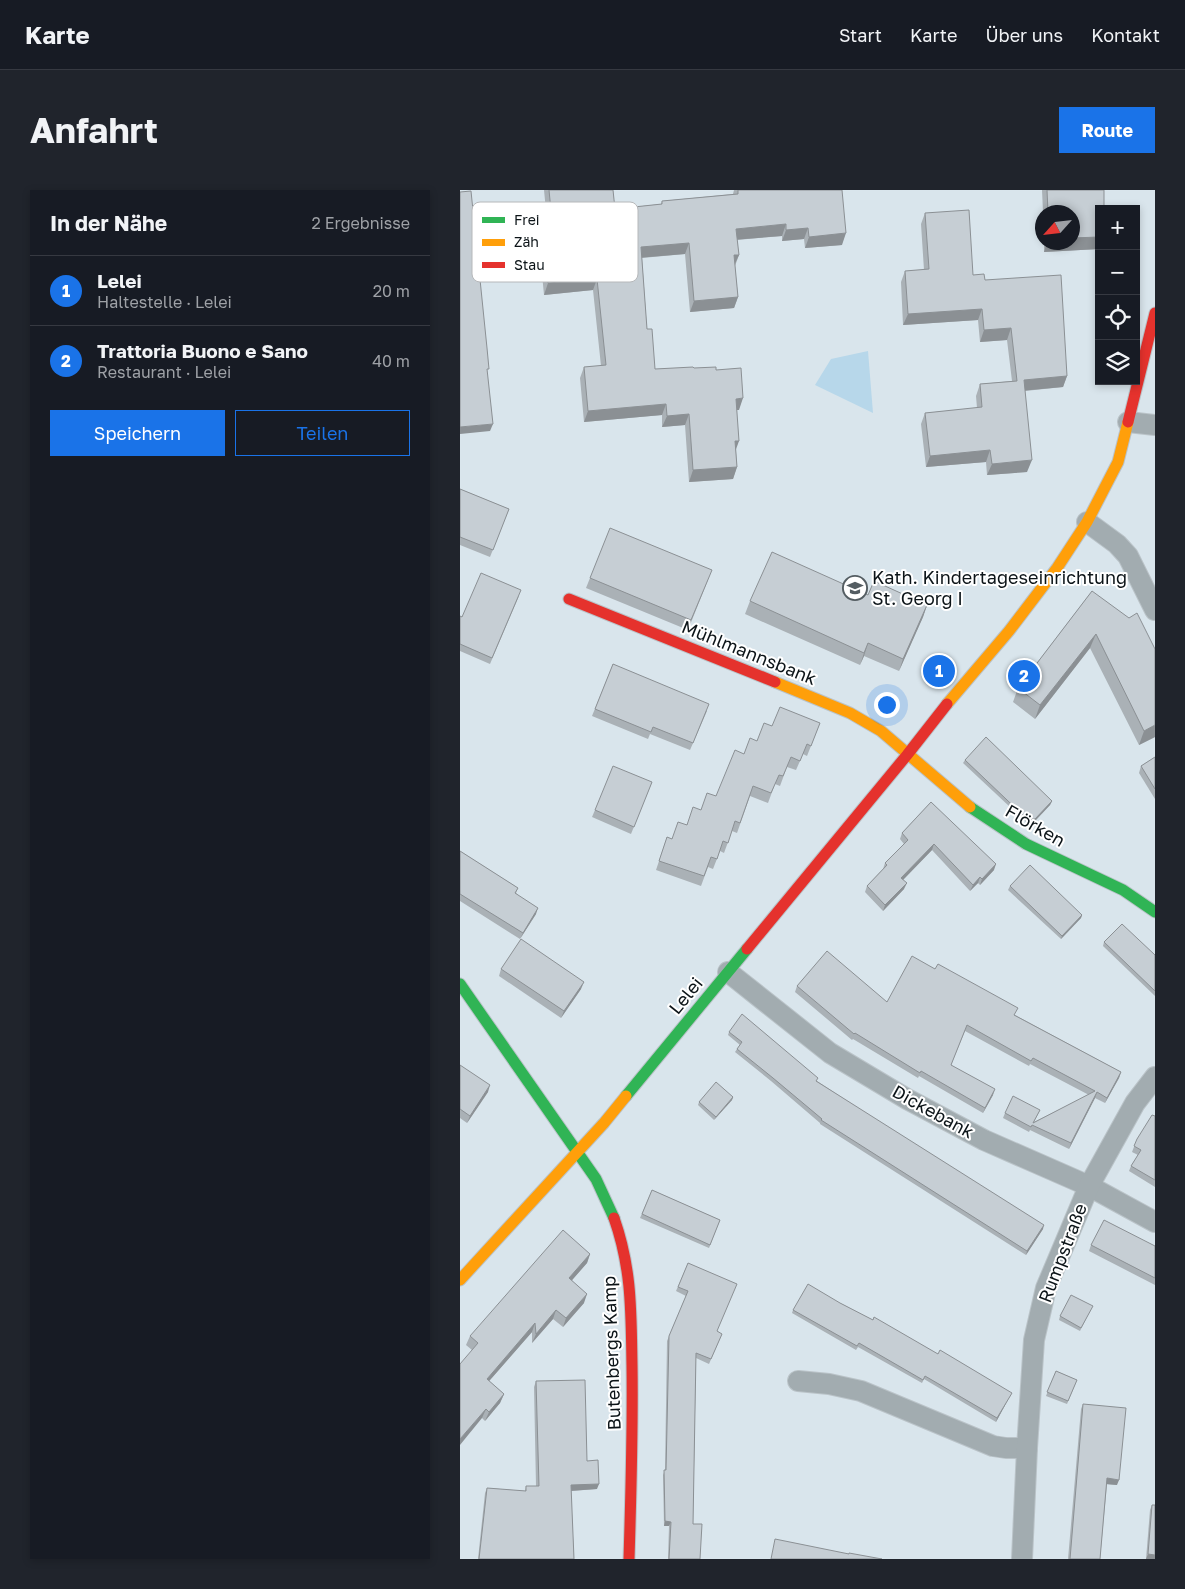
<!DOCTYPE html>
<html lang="de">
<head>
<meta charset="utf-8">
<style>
	body { margin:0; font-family:"Golos Text",sans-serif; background:#20242c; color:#f1f3f6 }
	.controls { position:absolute; right:15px; top:15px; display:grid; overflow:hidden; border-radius:0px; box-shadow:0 2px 8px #0003 }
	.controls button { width:45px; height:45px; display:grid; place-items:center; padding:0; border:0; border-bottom:1px solid #363941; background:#171b24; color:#f1f3f6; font:25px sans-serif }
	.compass { position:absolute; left:575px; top:15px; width:45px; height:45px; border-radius:50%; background:#171b24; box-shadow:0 2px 8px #0003; rotate:243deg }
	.you { position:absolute; left:426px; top:514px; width:18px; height:18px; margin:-12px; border:4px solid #fff; border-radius:50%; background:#1a73e8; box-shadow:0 0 0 8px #1a73e833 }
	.badge { display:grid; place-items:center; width:32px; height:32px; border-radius:50%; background:#1a73e8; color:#fff; font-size:16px; font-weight:700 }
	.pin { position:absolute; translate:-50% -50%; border:2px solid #fff; box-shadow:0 1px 5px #0006 }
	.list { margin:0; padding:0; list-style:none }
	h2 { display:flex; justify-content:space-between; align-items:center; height:65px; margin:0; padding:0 20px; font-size:21px }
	h2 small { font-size:16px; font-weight:400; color:#9ea1a6 }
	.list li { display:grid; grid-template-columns:32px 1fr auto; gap:15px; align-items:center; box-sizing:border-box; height:70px; padding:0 20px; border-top:1px solid #363941 }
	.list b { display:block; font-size:19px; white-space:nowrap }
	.list p { margin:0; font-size:16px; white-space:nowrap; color:#9ea1a6 }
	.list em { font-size:16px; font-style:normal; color:#9ea1a6 }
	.actions { display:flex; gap:10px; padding:15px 20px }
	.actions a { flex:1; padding:11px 0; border:1px solid #1a73e8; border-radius:0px; text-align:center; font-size:18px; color:#1a73e8 }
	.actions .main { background:#1a73e8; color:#fff }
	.icon { flex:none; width:28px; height:28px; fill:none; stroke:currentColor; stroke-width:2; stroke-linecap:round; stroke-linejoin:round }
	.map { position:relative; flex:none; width:695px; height:1369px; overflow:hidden; border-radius:0px }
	header { display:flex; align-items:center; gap:30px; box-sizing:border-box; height:70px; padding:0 25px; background:#171b24; border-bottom:1px solid #363941 }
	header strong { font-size:24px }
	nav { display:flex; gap:28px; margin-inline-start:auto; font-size:18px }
	.intro { display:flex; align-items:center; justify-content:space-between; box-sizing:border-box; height:120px; padding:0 30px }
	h1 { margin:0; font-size:35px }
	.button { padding:12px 22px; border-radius:0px; background:#1a73e8; color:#fff; font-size:18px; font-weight:700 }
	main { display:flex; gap:30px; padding:0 30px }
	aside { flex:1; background:#171b24; border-radius:0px; box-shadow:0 2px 8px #0003 }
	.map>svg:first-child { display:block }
	.green { fill:#b7d7ea }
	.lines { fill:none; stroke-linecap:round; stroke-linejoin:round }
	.street-casing { stroke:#bac3c8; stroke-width:22 }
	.fast-casing { stroke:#bac3c8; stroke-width:13 }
	.slow-casing { stroke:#bac3c8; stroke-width:13 }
	.jam-casing { stroke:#bac3c8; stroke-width:13 }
	.street { stroke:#a2acb0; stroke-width:20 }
	.fast { stroke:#30b455; stroke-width:11 }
	.slow { stroke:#ff9f0a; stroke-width:11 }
	.jam { stroke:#e5322d; stroke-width:11 }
	.wall { fill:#aab1b6 }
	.shaded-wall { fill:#8b9094 }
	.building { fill:#c6ced4; stroke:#8b9094 }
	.labels { text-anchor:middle; stroke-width:4; stroke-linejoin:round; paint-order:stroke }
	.poi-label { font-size:18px; fill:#0c1418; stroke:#fff; text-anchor:start }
	.street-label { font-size:18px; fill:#0c1418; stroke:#fff }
	.key { fill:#fff; stroke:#b6b8ba; stroke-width:1 }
	.key-label { font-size:14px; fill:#0c1418 }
</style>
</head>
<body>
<header>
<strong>Karte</strong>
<nav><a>Start</a><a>Karte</a><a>Über uns</a><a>Kontakt</a></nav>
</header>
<div class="intro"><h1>Anfahrt</h1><a class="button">Route</a></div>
<main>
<aside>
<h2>In der Nähe<small>2 Ergebnisse</small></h2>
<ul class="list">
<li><span class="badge">1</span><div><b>Lelei</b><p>Haltestelle · Lelei</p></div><em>20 m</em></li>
<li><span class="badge">2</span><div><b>Trattoria Buono e Sano</b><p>Restaurant · Lelei</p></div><em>40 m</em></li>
</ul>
<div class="actions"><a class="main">Speichern</a><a>Teilen</a></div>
</aside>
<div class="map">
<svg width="695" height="1369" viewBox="0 0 695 1369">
	<rect width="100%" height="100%" fill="#d9e5ec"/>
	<path class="green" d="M408,161l5,62 -58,-28 16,-26z"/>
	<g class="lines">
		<defs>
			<g id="street">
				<path d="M668,232l27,3"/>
				<path d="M627,332l30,22 11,12 27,54"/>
				<path d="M268,782l102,81 77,46 77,41 105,46 66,36"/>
				<path d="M338,1191l31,3 32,7 132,55 13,2h21"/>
				<path d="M562,1369l5,-111 7,-108 12,-52 43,-102 46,-83 20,-26"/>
			</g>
			<g id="fast">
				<path d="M510,617l56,37 97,46 32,22"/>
				<path d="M0,794l136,195 18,39"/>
				<path d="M166,906l121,-147"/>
			</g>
			<g id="slow">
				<path d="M315,492l75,31 31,18 89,76"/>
				<path d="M487,514l62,-73 48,-63 30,-46 31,-60 10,-40"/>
				<path d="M0,1090l144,-157 22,-27"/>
			</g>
			<g id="jam">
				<path d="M668,232l27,-109"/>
				<path d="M109,409l206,83"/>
				<path d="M287,759l160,-194 40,-51"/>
				<path d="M154,1028c18,51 17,94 18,147 1,65 -1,129 -3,194"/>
			</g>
		</defs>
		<use href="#street" class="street-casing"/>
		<use href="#fast" class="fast-casing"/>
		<use href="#slow" class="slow-casing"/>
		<use href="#jam" class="jam-casing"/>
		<use href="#street" class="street"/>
		<use href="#fast" class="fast"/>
		<use href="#slow" class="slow"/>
		<use href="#jam" class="jam"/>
	</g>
	<g class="wall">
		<path d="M84,0h69l2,19 46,-5 1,-3 71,-7 1,-4h108v55l-37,3 -1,-9 -22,2v-5l-45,4 2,15 -4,11 3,31 -4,11 -44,4 -5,-58 -43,4 5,71 8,40 39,-1 22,2 23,40h-2l-1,41 1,16 -4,12 -44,3 -4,-57 -23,2v-12l-78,7 -4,-44 4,-11 17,-1 -8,-76 -49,5 -2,-21 4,-12h5z"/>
		<path d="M582,0h62l-5,19v40l-55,3v-10h28v-30h-29z"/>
		<path d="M465,23l48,62 12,5 82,96 -4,11 -38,4 2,81 -40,3 -1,-13 -60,5 -5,-43 4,-11 52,-5 -1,-12 4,-12 32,-3 -5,-41 -27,2 -2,-22 -75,5 -2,-43 4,-11 19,-1 -3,-46z"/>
		<path d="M0,299l49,20 -19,48 -30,-12z"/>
		<path d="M130,388l118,2 -20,50 -102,-42z"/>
		<path d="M632,401l63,146 -16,8 -49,-97 -55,71 -22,-17 5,-14z"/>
		<path d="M408,405l59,10 -4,12 -24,54 -35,-15 -4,9 -115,-51 5,-13z"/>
		<path d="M59,406l-29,68 -30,-13v-35l2,1z"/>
		<path d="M153,474l94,47 -17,39 -40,-16 -2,5 -56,-23z"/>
		<path d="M360,533l-13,33 -4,-2 -7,16 -9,-3 -7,19 -5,-2 -7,19 -18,-7 -13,37 -5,-2 -8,22 -4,-2 -7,18 -5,-2 -7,19 -45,-16 11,-33 5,2 44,-43 28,-42 28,-28z"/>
		<path d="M695,567v42l-16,-26 2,-7z"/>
		<path d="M505,570l87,41 -2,4 -16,17h-8l-63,-59z"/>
		<path d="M192,592l-21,52 -39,-17 3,-7z"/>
		<path d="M471,612l63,68 -14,15 -2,-2 -8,8 -38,-41 -29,30 1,9 -21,22 -18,-19 2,-6 16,-17 2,-6 19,-19 -4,-5 2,-6z"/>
		<path d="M0,661l58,37 -2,5 20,21 -16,25 -60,-38z"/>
		<path d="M550,696l72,29 -1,3 -20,21 -53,-49z"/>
		<path d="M644,752l51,13v41l-52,-50z"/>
		<path d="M41,779l80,20 -20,29 -62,-42z"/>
		<path d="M337,796l90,16 128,13 106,57 -2,6 -14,25 -10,-5 -26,51 -39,-19 -1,2 -26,-14 2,-5 35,-3 -6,12 55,-27 -59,-31 -1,2 -64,-35 -14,34 42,30 -10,18 -64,-37 -1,2 -65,-39 -1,1 -57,-48z"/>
		<path d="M269,842l88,49 226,148 -17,26 -206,-131v-1l-49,-42 -36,-29 2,-3 3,-4 -12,-10z"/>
		<path d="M0,875l28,27 -21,31 -7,-5z"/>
		<path d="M273,907l-1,3 -18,20 -16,-15 1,-3z"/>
		<path d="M695,926v71l-26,-16 2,-5 7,-11 -6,-3 5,-13z"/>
		<path d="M192,1000l68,30 -11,28 -69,-30z"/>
		<path d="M631,1055l64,1v39l-66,-34z"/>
		<path d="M130,1064l-3,9 -15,17 12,23 -21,24 -10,-8 -21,24v-11l-43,49 15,13 -4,9 -15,18 -3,-3 -10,-68 -6,-5 4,-9z"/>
		<path d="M228,1073l29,68 5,3 -13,30 -13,-6 -3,166 7,35h-32l1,-33h-5l-1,-51 2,-5 2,-129 19,-45 -10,-5z"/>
		<path d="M380,1113l98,51 72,42 -14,26 -72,-43 -2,4 -64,-36 -2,3 -64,-37 1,-3z"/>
		<path d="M631,1119l-11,22 -21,-11 1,-4z"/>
		<path d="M596,1181l21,9 -10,24 -21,-8z"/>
		<path d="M76,1191l51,80 10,28 -26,2 3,68h-96l7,-66 2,-5 38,3 1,-5h10l-2,-99z"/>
		<path d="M623,1214l34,81 -10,-1 -7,75h-32l13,-150z"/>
		<path d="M692,1315l3,54h-9l4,-49z"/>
	</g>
	<g class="shaded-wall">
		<path d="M326,34l-4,12 -50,4 4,-11z"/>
		<path d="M348,38l-4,11 -22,2 4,-11z"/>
		<path d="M386,43l-4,12 -37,3 4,-11z"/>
		<path d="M639,47v12l-55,3 3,-10h25v-4z"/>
		<path d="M229,53l-4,11 -48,4 4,-11z"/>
		<path d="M274,65h5l-5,11z"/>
		<path d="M137,89l-4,11 -49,5 4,-12z"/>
		<path d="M278,107l-4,11 -44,4 4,-11z"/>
		<path d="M522,119l-4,11 -75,5 5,-11z"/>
		<path d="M551,138l-4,12 -27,2 4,-12z"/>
		<path d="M607,186l-4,11 -43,4 4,-11z"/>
		<path d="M283,208l-4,12h-7l4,-11z"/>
		<path d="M206,214l-4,11 -78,7 4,-11z"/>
		<path d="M229,224l-4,11 -23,2 5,-11z"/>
		<path d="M33,234l-3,7 -30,3v-7z"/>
		<path d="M275,251h4l-4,11z"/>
		<path d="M530,260l-4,12 -60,5 4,-11z"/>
		<path d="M572,270l-5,12 -40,3 5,-11z"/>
		<path d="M277,277l-4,12 -44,3 4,-12z"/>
		<path d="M467,415l-4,12 -24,54 4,-12z"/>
		<path d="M636,444l-6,14 -55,71 5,-14z"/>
		<path d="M408,453l-4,13 -4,9 4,-12z"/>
		<path d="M695,535v12l-16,8 5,-14z"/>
		<path d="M592,611l-2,4 -16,17h-8l1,-3z"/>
		<path d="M474,654l-2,6 -33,34 2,-6z"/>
		<path d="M536,674l-2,6 -14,15 2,-6z"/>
		<path d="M520,687l-2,6 -8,8 3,-6z"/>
		<path d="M447,693l-3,6 -21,22 2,-6z"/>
		<path d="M78,718l-2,6 -16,25 3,-6z"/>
		<path d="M622,725l-1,3 -20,21 1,-3z"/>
		<path d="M124,792l-3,7 -20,29 3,-7z"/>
		<path d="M661,882l-2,6 -14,25 2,-5z"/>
		<path d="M30,895l-2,7 -21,31 3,-7z"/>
		<path d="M535,899l-2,6 -10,18 2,-5z"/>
		<path d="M637,902l-2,6 -26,51 2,-6z"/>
		<path d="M273,907l-1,3 -18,20 2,-3z"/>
		<path d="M584,1035l-1,4 -17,26 1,-4z"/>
		<path d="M130,1064l-3,9 -21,24 3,-9z"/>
		<path d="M127,1104l-3,9 -21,24 3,-9z"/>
		<path d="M96,1120l-3,9 -21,24 4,-9z"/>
		<path d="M75,1133l-3,9 -49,56 4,-9z"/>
		<path d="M552,1203l-2,3 -14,26 1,-4z"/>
		<path d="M44,1204l-4,9 -15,18 4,-9z"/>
		<path d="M26,1219l-4,9 -22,27v-6z"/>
		<path d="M647,1288l12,2 -2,5 -12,-1z"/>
		<path d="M139,1294l-2,5 -28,2 2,-6z"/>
		<path d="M205,1331l6,1 -2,4h-5z"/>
		<path d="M688,1364l7,1v4h-9z"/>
	</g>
	<g class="building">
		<path d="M89,0h64l2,19 47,-5v-3l76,-7v-4h104l4,43 -37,4 -1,-9 -22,2v-6l-50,5 3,26h-5l4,42 -44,4 -5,-58 -48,4 6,82h5l3,40 38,-2 1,1 22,-1v3l25,-2 2,30 -7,1 3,42h-4l2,26 -44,3 -4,-56 -22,2 -1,-12 -78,7 -4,-44 22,-2 -9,-86 -49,4 -2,-21h10z"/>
		<path d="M587,0h57v19h-5v28l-27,1v-26h-24z"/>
		<path d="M11,1l16,157 2,21h-2l6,55 -33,3v-235z"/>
		<path d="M509,20l4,65 11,-1 1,6 76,-5 6,101 -43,4 8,80 -40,4 -2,-14 -60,6 -5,-43 57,-6 -2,-23 37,-3 -6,-53 -27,2 -2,-21 -74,5 -3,-43 24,-2 -4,-56z"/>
		<path d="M0,299l49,20 -16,41 -33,-13z"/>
		<path d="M150,338l102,42 -21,50 -101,-42z"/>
		<path d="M312,362l96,43 6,-14 53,24 -24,54 -35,-16 -4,10 -114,-52z"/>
		<path d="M21,383l40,17 -29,68 -32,-14v-28l2,1z"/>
		<path d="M632,401l37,27 8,-5 18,36v76l-11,6 -48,-97 -56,71 -22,-17z"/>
		<path d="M153,474l96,40 -16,39 -40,-16 -2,5 -56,-23z"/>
		<path d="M320,517l40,16 -9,23 -4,-2 -7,17 -9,-4 -8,19 -4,-1 -8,18 -18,-7 -13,37 -5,-2 -7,22 -5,-2 -6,18 -6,-2 -7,19 -45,-15 8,-24 5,2 6,-17 9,3 6,-18 8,3 6,-17 9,3 19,-46 9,4 6,-16 7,3 7,-18 8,3z"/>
		<path d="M526,547l66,64 -17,18h-8l-62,-59z"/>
		<path d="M695,567v32l-14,-23z"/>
		<path d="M153,576l39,16 -18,45 -39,-17z"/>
		<path d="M471,612l65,62 -14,15 -2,-2 -7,8 -39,-41 -33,34 6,5 -22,22 -18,-19 20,-21 -2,-2 23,-23 -6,-7z"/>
		<path d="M0,661l58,37 -3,5 23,15 -15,25 -63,-39z"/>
		<path d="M570,675l52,50 -20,21 -52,-50z"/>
		<path d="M662,734l33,31v36l-51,-49z"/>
		<path d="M61,749l63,43 -20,29 -63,-42z"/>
		<path d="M367,761l60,51 25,-46 23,13 3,-5 80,44 -4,7 107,57 -14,26 -10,-6 -26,51 -39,-18 -1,2 -26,-14 8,-17 27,14 -7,13 62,-32 -62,-33 -2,3 -64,-36 -16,40 44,24 -10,19 -64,-37 -1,2 -65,-40 -1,1 -57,-48z"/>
		<path d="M282,824l76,64 -2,3 228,144 -17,26 -206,-131 1,-1 -49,-41 -36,-29 5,-7 -13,-10z"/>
		<path d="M0,875l30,20 -20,31 -10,-7z"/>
		<path d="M256,892l17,15 -17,20 -17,-15z"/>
		<path d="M692,925l3,1v64l-24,-14 10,-16 -7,-4 3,-7z"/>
		<path d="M192,1000l68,30 -10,25 -68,-31z"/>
		<path d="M644,1030l51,26v32l-64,-33z"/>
		<path d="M103,1040l27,24 -21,24 18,16 -21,24 -10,-8 -20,24 -1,-11 -48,56 17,15 -15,18 -3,-3 -26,30v-75l18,-21 -8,-7z"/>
		<path d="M228,1073l49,21 -20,47 5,3 -11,25 -15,-6 -3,171h9l-2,35h-31l2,-37 -6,-1 -1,-51h2l3,-134 19,-45 -10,-4z"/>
		<path d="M348,1094l32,19 33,17 1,-3 64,37 2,-4 72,43 -15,25 -72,-42 -2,4 -64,-37 -2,3 -64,-36z"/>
		<path d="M611,1105l22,11 -12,22 -21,-12z"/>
		<path d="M596,1181l21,9 -9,21 -21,-9z"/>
		<path d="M125,1190l2,81 11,-1 1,24 -28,1 3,74h-95l8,-71 39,3v-5h13l-3,-105z"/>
		<path d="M623,1214l43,4 -7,72 -12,-2 -7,81h-30z"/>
		<path d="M692,1315h3v50l-7,-1z"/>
		<path d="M315,1349l74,15v-1l33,6h-111z"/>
	</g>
	<defs>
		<symbol id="school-ring" viewBox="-11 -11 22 22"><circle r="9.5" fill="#fff" stroke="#545d62" stroke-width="1.5"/><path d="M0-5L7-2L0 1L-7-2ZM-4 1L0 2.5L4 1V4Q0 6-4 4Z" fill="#545d62"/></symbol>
	</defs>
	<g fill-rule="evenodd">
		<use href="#school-ring" x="381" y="384" width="28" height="28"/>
	</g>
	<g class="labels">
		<g class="poi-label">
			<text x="412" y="394">Kath. Kindertageseinrichtung<tspan x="412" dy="21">St. Georg I</tspan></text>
		</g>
		<g class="street-label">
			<text transform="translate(289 463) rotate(22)" y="6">Mühlmannsbank</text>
			<text transform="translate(575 636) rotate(30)" y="6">Flörken</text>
			<text transform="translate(226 806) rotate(-51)" y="6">Lelei</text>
			<text transform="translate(473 922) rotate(29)" y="6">Dickebank</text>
			<text transform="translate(603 1063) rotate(-69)" y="6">Rumpstraße</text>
			<text transform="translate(152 1163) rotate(-92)" y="6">Butenbergs Kamp</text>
		</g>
	</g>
	<rect x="12" y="12" width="166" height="80" rx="8" class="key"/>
	<rect x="22" y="27" width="23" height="6" fill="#30b455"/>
	<rect x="22" y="49" width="23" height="7" fill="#ff9f0a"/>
	<rect x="22" y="72" width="23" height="6" fill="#e5322d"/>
	<g class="key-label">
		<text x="54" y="35">Frei</text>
		<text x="54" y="57">Zäh</text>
		<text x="54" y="80">Stau</text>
	</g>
</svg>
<div class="controls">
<button>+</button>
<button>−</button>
<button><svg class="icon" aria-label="locate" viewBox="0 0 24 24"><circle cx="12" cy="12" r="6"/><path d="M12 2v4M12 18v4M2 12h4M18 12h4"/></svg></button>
<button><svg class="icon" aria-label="layers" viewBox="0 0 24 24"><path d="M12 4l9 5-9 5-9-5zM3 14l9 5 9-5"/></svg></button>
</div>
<svg class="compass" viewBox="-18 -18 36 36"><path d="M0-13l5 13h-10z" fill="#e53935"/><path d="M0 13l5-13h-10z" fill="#9ea1a6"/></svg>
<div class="you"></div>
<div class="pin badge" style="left:479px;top:481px">1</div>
<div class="pin badge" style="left:564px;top:486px">2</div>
</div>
</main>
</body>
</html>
